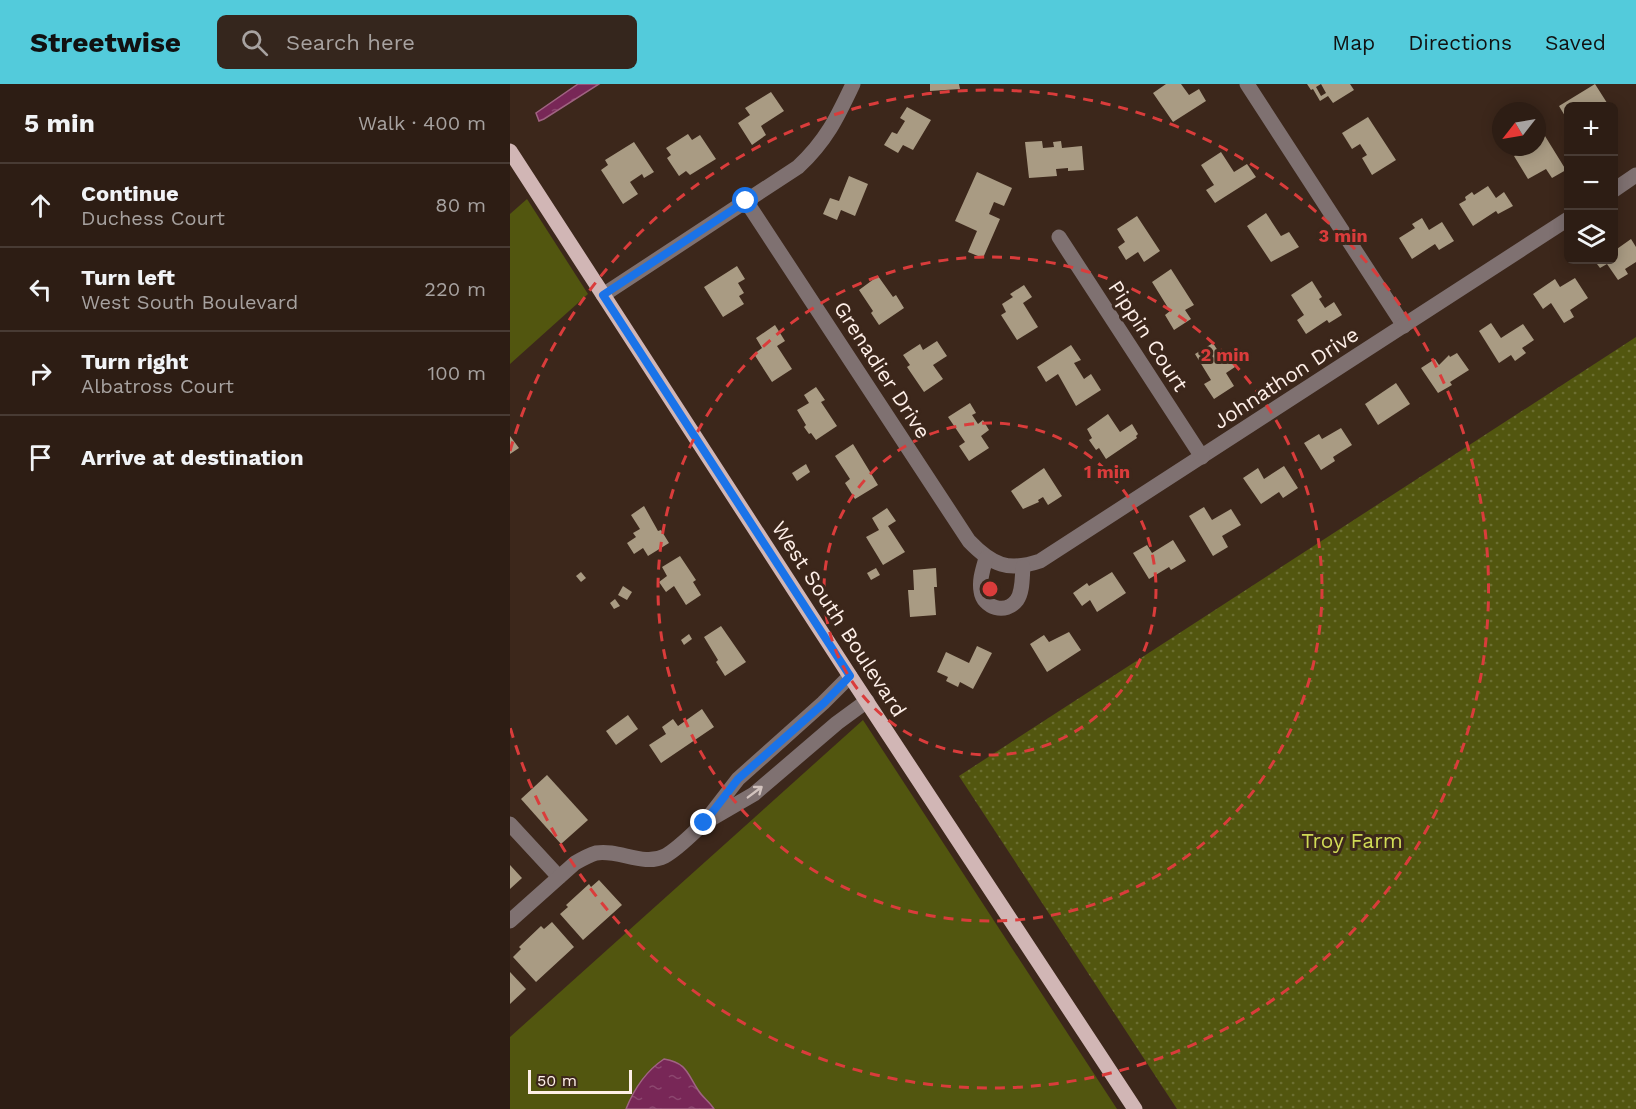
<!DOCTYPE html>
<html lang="en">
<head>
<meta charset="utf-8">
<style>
	body { margin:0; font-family:"Work Sans",sans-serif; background:#35261d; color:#f1f3f6 }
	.controls { position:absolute; right:18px; top:18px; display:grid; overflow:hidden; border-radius:9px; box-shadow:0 3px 15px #0003 }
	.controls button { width:54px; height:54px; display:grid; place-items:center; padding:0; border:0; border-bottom:2px solid #483b34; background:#2d1d14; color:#f1f3f6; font:30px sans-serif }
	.compass { position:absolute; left:982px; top:18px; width:54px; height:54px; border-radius:50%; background:#2d1d14; box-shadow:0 3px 15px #0003; rotate:239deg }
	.scale { position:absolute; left:18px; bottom:15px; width:104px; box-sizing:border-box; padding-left:6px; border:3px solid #feefe8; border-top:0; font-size:16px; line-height:21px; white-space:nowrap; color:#feefe8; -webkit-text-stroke:4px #3c271b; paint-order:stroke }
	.stop { position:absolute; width:18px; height:18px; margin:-14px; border:4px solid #1a73e8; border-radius:50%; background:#fff }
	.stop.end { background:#1a73e8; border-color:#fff; box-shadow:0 2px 6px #0008 }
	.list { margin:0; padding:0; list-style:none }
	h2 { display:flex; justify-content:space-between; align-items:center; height:78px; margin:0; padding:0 24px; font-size:26px }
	h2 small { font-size:20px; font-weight:400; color:#a7a2a0 }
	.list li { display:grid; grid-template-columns:39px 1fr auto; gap:18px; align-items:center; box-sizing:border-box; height:84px; padding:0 24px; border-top:2px solid #483b34 }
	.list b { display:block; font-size:22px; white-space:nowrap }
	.list p { margin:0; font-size:20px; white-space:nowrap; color:#a7a2a0 }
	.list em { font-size:20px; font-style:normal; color:#a7a2a0 }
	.icon { flex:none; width:33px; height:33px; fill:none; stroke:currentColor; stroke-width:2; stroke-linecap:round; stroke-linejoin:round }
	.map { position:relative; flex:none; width:1126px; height:1025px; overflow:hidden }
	header { display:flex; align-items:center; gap:36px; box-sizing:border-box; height:84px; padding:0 30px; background:#53cbdb; color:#111 }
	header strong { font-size:28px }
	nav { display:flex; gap:33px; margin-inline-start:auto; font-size:21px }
	.search { width:420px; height:54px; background:#35261d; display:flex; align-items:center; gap:15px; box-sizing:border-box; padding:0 21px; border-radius:9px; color:#a7a2a0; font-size:22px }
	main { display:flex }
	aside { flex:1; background:#2d1d14 }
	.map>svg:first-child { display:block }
	.grass { fill:#52560f }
	.park { fill:url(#park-dots) }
	.water { fill:url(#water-ripples); stroke:#a06382; stroke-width:1.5 }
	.building { fill:#a99b83; fill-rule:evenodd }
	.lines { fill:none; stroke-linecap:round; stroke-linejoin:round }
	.minor { stroke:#7f7171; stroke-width:15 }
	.major { stroke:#d1b6b5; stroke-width:15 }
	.oneway { stroke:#d2c3be }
	.route { stroke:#1a73e8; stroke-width:8 }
	.ring { fill:none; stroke:#da3c3b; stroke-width:3; stroke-dasharray:10 8 }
	.labels { text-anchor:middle; stroke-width:6; stroke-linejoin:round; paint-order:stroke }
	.street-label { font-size:21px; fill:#feefe8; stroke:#3c271b }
	.park-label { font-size:21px; fill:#d1db56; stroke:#3c271b }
	.centre { fill:#da3c3b; stroke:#3c271b; stroke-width:3 }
	.ring-label { font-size:18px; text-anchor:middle; font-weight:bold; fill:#da3c3b; stroke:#3c271b; stroke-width:6; stroke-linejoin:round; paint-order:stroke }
</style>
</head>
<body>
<header>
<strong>Streetwise</strong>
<div class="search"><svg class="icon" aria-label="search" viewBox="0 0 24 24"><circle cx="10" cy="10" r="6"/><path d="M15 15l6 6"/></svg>Search here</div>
<nav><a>Map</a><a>Directions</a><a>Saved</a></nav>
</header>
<main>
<aside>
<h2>5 min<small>Walk · 400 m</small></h2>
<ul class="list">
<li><svg class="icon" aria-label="ahead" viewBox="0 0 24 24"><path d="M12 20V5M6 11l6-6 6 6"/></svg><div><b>Continue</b><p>Duchess Court</p></div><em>80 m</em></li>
<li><svg class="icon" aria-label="left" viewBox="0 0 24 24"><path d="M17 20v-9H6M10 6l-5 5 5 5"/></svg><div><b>Turn left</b><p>West South Boulevard</p></div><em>220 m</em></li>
<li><svg class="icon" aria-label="right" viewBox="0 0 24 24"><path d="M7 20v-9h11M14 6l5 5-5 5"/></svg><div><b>Turn right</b><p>Albatross Court</p></div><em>100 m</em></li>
<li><svg class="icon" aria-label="arrive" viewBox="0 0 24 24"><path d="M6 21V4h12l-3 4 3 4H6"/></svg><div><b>Arrive at destination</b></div></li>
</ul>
</aside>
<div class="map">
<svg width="1126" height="1025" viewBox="0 0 1126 1025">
	<defs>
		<pattern id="park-dots" width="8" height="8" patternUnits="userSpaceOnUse" patternTransform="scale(1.5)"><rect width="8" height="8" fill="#52560f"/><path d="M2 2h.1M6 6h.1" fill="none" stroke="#6c6f32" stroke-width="1.8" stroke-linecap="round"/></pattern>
		<pattern id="water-ripples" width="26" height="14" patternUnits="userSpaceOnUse" patternTransform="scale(1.5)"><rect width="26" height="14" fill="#782757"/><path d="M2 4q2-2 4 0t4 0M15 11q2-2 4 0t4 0" fill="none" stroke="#8c476f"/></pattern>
	</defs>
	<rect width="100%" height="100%" fill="#3c271b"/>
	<g class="grass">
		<path d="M17,115l61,95 -78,70v-150z"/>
		<path d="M353,636l254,389h-607v-72z"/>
	</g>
	<path class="park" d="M1126,253v772h-459l-218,-333z"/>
	<g class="water">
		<path d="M68,0h21l-55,35 -5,2 -3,-8z"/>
		<path d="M154,975c23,4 23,14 34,31 5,8 11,11 16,19h-88c8,-20 20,-38 38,-50z"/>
	</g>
	<g class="building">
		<path d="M420,0h29l1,5 -30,2z"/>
		<path d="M656,0h15l8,11 10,-6 7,12 -33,21 -20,-29z"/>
		<path d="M797,0h43l4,6 -21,13 -5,-7 -8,5 -7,-12 -2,1zM811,0l5,9 -5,3 -5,-9z"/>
		<path d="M1085,0l14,22h-41v15l-9,-15z"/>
		<path d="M261,8l13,19 -23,15 5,9 -14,10 -14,-22 12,-8 -5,-7z"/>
		<path d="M397,23l24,13 -18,30 -10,-5 -5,8 -14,-8 8,-13 5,2 8,-13 -5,-3z"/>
		<path d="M858,33l28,43 -24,15 -10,-17 5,-3 -7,-11 -8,5 -10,-16z"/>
		<path d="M178,50l4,6 8,-5 16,24 -26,16 -4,-4 -7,5 -12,-18 4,-3 -5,-7z"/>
		<path d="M1035,52l21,34 -14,8 -6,-9 -18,10 -14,-23 14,-9h9v-6z"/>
		<path d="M532,57l1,7 11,-1 -1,-5 8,-1 1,7 20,-2 2,24 -16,1v-3l-12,1 1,7 -28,2 -4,-36z"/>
		<path d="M124,58l20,30 -10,6 -2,-4 -12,8 8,12 -15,10 -22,-34 7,-5 -3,-5z"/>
		<path d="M711,68l13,20 13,-8 9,13 -41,26 -9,-13 8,-5 -13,-20z"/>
		<path d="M467,88l35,16 -8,18 -10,-4 -5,12 11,5 -17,39 -15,-6 9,-21 -22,-10z"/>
		<path d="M339,92l19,8 -13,32 -14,-6 -4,10 -14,-6 7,-16 9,3z"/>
		<path d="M978,102l8,12 8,-6 9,14 -15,8 -2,-3 -23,15 -14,-22 7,-4 -1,-3 7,-5 2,3z"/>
		<path d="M756,129l15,23 8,-4 10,15 -28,15 -24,-36z"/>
		<path d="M627,132l23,35 -16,11 -6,-10 -12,8 -8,-13 7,-5 -8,-13z"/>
		<path d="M912,134l7,12 13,-8 12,19 -15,9 -4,-6 -23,15 -13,-21 16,-10 -3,-4z"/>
		<path d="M1121,155l5,8v15l-11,7 3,5 -10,6 -11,-16 -7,4 -6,-8h20v-9z"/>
		<path d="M227,182l8,13 -7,4 6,10 -5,3 5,8 -21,13 -19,-30z"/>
		<path d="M661,185l23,36 -9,5 6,9 -17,11 -9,-15 5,-4 -18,-29z"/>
		<path d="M368,192l15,21 3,-2 8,13 -25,17 -8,-12 2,-2 -14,-21z"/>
		<path d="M1065,194l13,20 -18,12 4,7 -10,6 -13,-20 -8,6 -10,-15 22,-15 5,8z"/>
		<path d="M802,197l10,16 -3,2 6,9 9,-6 8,13 -13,8 -2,-3 -21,14 -9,-14 7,-5 -13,-20z"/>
		<path d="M514,201l8,12 -9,6 15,24 -21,13 -16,-25 5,-3 -4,-8 11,-7 -3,-3z"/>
		<path d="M981,239l10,15 22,-14 11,16 -12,8 4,5 -11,8 -4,-6 -12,8 -20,-32z"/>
		<path d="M265,241l10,16 -8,5 15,23 -20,13 -18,-28 8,-6 -6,-10z"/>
		<path d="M427,257l10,15 -14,9 10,14 -19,13 -17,-25 3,-2 -7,-10 17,-11 3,6z"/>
		<path d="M703,259l12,19 5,-4 5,9 -9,6 8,13 -20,13 -10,-15 7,-4 -16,-26z"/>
		<path d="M561,261l10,15 -7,3 10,16 7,-5 10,16 -25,16 -18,-32 -12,8 -9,-15z"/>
		<path d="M947,269l12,17 -19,12 2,3 -14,8 -17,-25 14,-9 4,6 10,-10 1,2z"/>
		<path d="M886,299l14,21 -32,21 -13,-21z"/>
		<path d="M306,303l9,13 -4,2 16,24 -21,14 -5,-7 -2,1 -5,-7 2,-2 -9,-15 12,-7 -5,-8z"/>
		<path d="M460,319l6,10 -4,2 6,9 5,-4 6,10 -8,6 8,12 -20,13 -10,-15 6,-4 -17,-25z"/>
		<path d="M598,330l12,18 12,-8 6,10 -2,2 1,2 -31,21 -7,-11 -3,2 -7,-10 3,-2 -5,-9z"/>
		<path d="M831,344l11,17 -19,12 2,4 -14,9 -17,-27 15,-9 3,5z"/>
		<path d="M0,352l9,12 -9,6z"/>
		<path d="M343,360l25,41 -23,14 -10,-16 5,-4 -15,-23z"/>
		<path d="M296,380l4,8 -13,9 -5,-8z"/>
		<path d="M774,382l14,22 -15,10 -4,-6 -18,12 -18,-26 15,-10 6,11z"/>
		<path d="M534,384l18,28 -14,9 -5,-8 -5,3 1,2 -16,7 -12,-18z"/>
		<path d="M134,422l14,25 3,-1 8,13 -21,13 -5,-8 -9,6 -7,-11 9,-6 -3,-4 7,-4 -9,-14z"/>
		<path d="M694,423l8,13 19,-11 10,16 -19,11 6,11 -15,9 -24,-40z"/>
		<path d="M377,424l9,13 -8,5 17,26 -22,13 -17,-28 13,-7 -7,-12z"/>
		<path d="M663,456l13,21 -15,9 -2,-3 -20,12 -16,-26 14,-8 5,8z"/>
		<path d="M170,472l16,24 -3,2 8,13 -15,10 -12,-19 -8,6 -7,-10 8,-6 -5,-9z"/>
		<path d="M366,484l4,7 -9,5 -4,-7z"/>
		<path d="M426,484l1,19h-3l2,28 -26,2 -2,-27h6l-1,-20z"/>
		<path d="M71,488l5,6 -5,4 -5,-6z"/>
		<path d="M602,488l14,21 -29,19 -7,-12 -8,6 -9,-13 14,-10 2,3z"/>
		<path d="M113,502l9,6 -5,8 -9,-5z"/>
		<path d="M105,515l5,7 -6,3 -4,-6z"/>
		<path d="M211,542l25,36 -21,14 -9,-14 2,-2 -14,-23z"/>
		<path d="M559,548l12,18 -34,22 -17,-28 14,-9 5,7z"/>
		<path d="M179,550l3,5 -8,6 -3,-5z"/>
		<path d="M467,562l15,7 -19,36 -13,-7 -2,5 -12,-6 2,-4 -11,-5 9,-20 23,11z"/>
		<path d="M192,625l12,18 -53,36 -12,-18 17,-11 -4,-7 11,-8 5,7z"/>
		<path d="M118,631l10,14 -22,16 -10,-14z"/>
		<path d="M37,691l41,45 -27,24 -40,-45z"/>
		<path d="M0,781l12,13 -12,11z"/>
		<path d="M89,796l23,25 -39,35 -23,-26 8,-7 -2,-2 23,-21 2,3z"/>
		<path d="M42,838l22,25 -38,35 -23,-25 8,-8 -2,-2 22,-21 3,3z"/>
		<path d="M0,888l16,17 -16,15z"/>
	</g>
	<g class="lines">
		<g class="minor">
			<path d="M737,0l157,242"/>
			<path d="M1104,106l22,-15"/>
			<path d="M236,117l223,340c23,24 39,31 71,20l528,-342"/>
			<path d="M549,153l143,220"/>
			<path d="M93,211l195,-128c28,-26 39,-49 55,-83"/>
			<path d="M476,474c-3,11 -7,22 -5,33 2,17 25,24 36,9 6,-9 5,-23 6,-33"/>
			<path d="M340,592l-27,27 -85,76 -34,44 50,-29 83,-71 30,-22"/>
			<path d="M0,740l49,53"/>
			<path d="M0,837l65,-58c7,-4 14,-8 21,-10 23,-4 47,14 69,3 14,-8 27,-22 39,-33"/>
		</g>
		<path class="major" d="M0,67l340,525 285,433"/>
	</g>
	<defs><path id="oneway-shaft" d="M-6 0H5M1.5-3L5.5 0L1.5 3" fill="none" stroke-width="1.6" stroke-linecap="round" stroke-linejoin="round" transform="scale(1.5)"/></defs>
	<use class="oneway" href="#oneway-shaft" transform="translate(245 708) rotate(-37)"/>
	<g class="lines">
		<path class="route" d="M194,739l34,-44 86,-76 26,-27 -247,-381 143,-94"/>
	</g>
	<g class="ring">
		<circle cx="480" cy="505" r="166"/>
		<circle cx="480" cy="505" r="332"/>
		<path d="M0 367A499 499 0 1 1 0 643"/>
	</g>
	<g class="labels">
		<g class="street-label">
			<text transform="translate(638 252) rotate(57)" y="7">Pippin Court</text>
			<text transform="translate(372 286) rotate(57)" y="7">Grenadier Drive</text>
			<text transform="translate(776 294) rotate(-33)" y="7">Johnathon Drive</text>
			<text transform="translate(329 535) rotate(57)" y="7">West South Boulevard</text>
		</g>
		<g class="park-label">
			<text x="842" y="764">Troy Farm</text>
		</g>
	</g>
	<circle cx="480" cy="505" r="9" class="centre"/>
	<g class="ring-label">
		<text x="833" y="158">3 min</text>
		<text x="715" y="277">2 min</text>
		<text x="597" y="394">1 min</text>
	</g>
</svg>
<div class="controls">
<button>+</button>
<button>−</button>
<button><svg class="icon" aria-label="layers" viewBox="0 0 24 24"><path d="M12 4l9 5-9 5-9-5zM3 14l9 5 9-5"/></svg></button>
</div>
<svg class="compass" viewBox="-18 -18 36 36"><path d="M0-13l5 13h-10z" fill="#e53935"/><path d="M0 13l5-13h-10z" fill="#a7a2a0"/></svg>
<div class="scale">50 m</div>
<div class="stop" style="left:236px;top:117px"></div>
<div class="stop end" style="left:194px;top:739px"></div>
</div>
</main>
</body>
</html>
